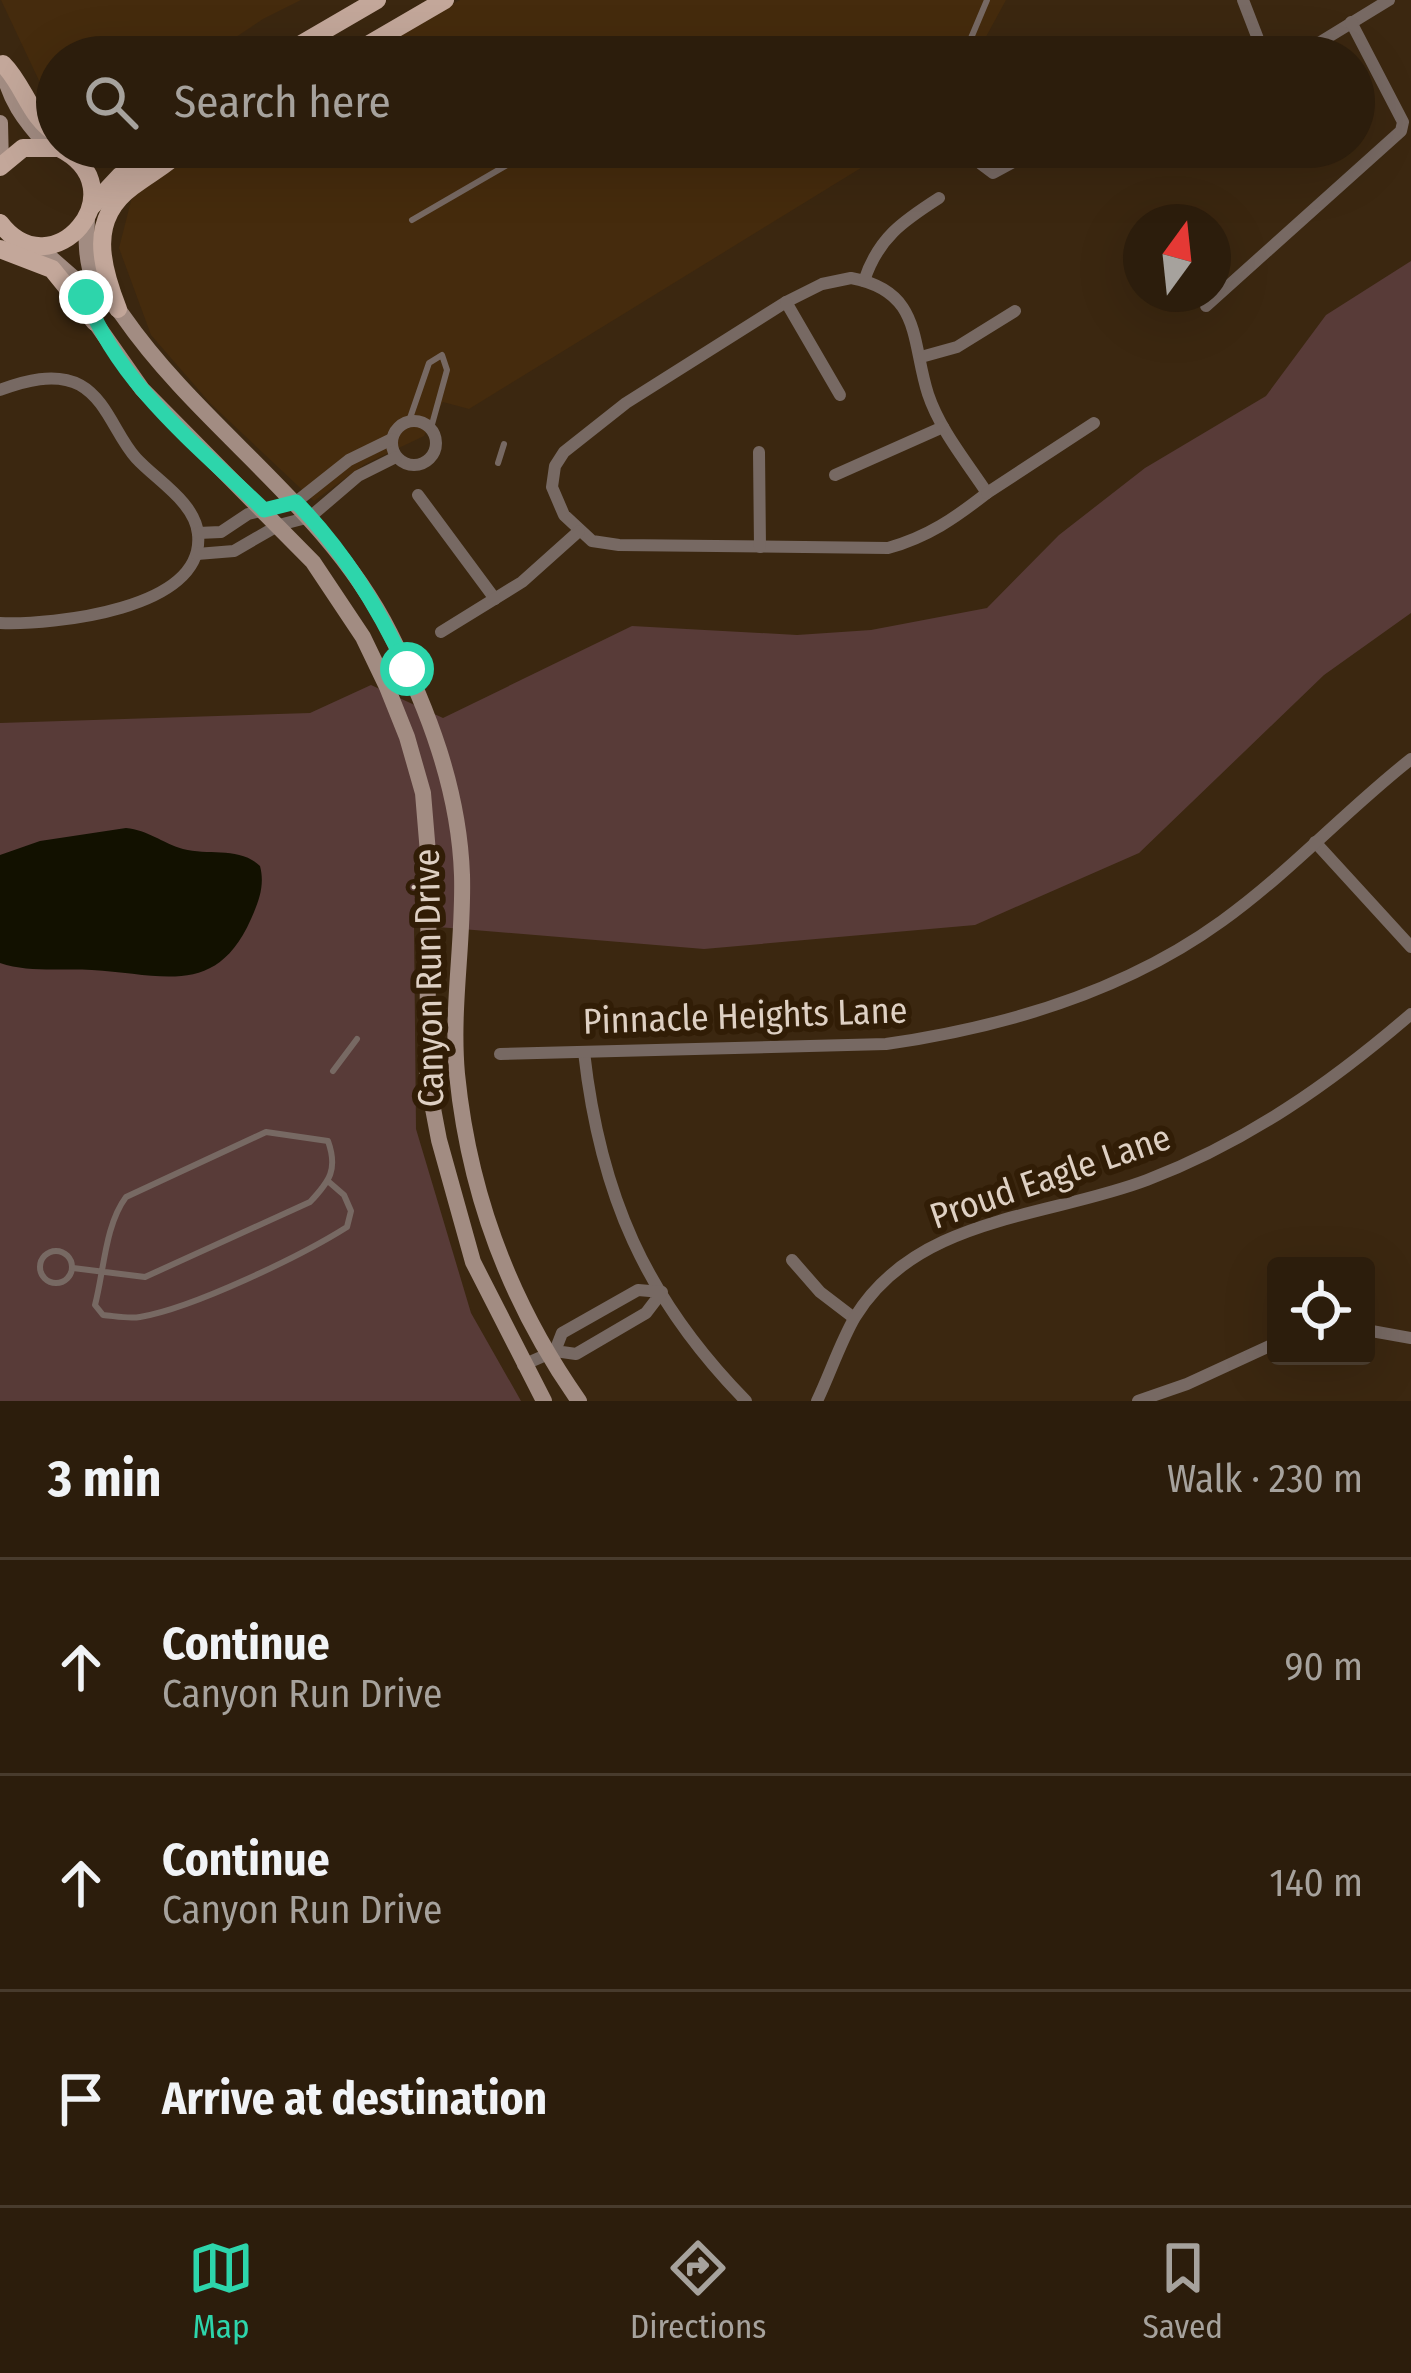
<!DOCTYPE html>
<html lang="en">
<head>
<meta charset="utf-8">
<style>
	body { margin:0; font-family:"Fira Sans Condensed",sans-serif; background:#382a1a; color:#f1f3f6 }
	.controls { position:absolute; right:36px; bottom:36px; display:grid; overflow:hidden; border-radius:12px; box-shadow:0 12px 48px #0002 }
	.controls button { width:108px; height:108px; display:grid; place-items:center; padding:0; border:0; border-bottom:3px solid #483b2d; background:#2c1d0c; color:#f1f3f6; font:60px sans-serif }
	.compass { position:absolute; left:1123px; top:204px; width:108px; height:108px; border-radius:50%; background:#2c1d0c; box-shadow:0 12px 48px #0002; rotate:15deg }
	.stop { position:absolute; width:36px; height:36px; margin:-27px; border:9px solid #2dd5ab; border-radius:50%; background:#fff }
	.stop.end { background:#2dd5ab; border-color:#fff; box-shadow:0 3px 12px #0008 }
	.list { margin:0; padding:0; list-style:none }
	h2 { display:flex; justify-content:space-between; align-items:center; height:156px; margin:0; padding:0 48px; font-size:51px }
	h2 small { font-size:39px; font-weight:400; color:#a6a29d }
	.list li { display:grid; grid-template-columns:78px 1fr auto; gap:36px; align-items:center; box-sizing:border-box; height:216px; padding:0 48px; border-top:3px solid #483b2d }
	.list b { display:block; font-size:45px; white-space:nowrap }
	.list p { margin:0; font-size:39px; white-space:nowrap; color:#a6a29d }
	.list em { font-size:39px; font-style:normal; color:#a6a29d }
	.icon { flex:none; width:66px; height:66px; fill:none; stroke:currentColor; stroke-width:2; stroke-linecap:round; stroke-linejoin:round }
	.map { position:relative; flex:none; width:1411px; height:1401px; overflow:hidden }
	.search { position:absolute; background:#2c1d0c; box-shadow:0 12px 48px #0002; left:36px; right:36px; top:36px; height:132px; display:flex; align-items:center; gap:30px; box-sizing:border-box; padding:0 42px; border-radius:66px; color:#a6a29d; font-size:45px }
	.sheet { height:804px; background:#2c1d0c }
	nav { display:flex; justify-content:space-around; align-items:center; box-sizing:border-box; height:168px; border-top:3px solid #483b2d; background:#2c1d0c; font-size:33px; color:#a6a29d }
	nav a { display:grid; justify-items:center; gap:6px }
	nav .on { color:#2dd5ab }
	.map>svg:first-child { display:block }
	.built { fill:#452b0d }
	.green { fill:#583b38 }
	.water { fill:#121100 }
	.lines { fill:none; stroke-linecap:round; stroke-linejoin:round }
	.lane { stroke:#776963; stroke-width:6 }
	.street { stroke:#776963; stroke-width:12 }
	.secondary { stroke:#a28c82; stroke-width:16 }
	.primary { stroke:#c3a79a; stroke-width:18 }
	.route { stroke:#2dd5ab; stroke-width:15 }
	.labels { text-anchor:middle; stroke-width:12; stroke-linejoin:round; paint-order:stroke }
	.street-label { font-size:36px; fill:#ded0c3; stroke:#311d06 }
</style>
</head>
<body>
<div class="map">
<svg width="1411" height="1401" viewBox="0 0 1411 1401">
	<rect width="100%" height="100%" fill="#3b2710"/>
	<g class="built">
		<path d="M1,0h300l-38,19 -57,38h-149v54l-6,-5z"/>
		<path d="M460,0h546l-31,57h-614z"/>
		<path d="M206,147h689l-426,262 -26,-7 -19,34 -59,28 -51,37 -104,-98 -59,-68 -32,-87 15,-59z"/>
	</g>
	<path class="green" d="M1411,261v352l-87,62 -185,178 -164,72 -271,24 -290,-24 2,204 55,184 50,88h-521v-678l310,-10 61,-28 72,33 189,-92 165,9 74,-5 116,-22 72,-73 86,-67 121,-72 60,-81z"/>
	<path class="water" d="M126,828c22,2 36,15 57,21 26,7 56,-3 77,17 5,19 -1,35 -9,53 -35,79 -89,55 -159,51 -30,-2 -63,3 -92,-7v-108l40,-14z"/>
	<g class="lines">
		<g class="lane">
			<path d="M741,45l8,12"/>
			<path d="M685,57l13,-8"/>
			<path d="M963,57l24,-57"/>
			<path d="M808,147l6,9 27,-9"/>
			<path d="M412,220l126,-73"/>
			<path d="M409,421l20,-58 13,-8 5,15 -16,58"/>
			<path d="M498,463l6,-19"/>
			<path d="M333,1071l24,-32"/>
			<circle cx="56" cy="1267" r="16"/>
			<path d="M73,1268l72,9 165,-75c20,-21 28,-33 18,-61l-62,-9 -140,65c-21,28 -22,74 -31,108l8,10c12,1 25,4 37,2 53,-9 161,-61 207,-90l4,-16 -7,-16 -15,-13"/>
		</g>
		<g class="street">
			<path d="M1243,0l22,57"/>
			<path d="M1285,57l32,-13 72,-44"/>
			<path d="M972,147l9,17 12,9 48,-26"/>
			<path d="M851,278c71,13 60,63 77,116 12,36 38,67 59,99 -32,25 -59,44 -99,55l-269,-3 -27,-4 -28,-26 -12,-28 3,-21 9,-14 62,-49 160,-101 36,-18z"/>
			<path d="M864,281c14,-43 39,-60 75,-83"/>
			<path d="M786,302l54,93"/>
			<path d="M1206,306l195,-175 2,-9 -52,-100"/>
			<path d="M921,357l36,-10 58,-36"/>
			<path d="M0,390c24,-9 55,-18 80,-5 27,15 36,51 56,73 20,22 59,44 62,76 8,76 -146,91 -198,89"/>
			<circle cx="414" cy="443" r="22"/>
			<path d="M759,452l1,95"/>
			<path d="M835,475l108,-48"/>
			<path d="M987,493l107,-70"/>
			<path d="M418,495l77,104"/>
			<path d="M198,533l23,-1 27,-18 48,-12 53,-42 43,-21"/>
			<path d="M197,554l37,-3 45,-26 31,-8 48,-41 38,-19"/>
			<path d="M441,632l81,-50 57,-51"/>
			<path d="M1315,842l96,105"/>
			<path d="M584,1052c16,142 61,246 162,349"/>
			<path d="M500,1054l386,-10c119,-17 238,-52 336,-123 67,-48 124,-111 189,-162"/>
			<path d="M792,1260l28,32 34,26"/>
			<path d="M1366,1330l45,8"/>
			<path d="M523,1365l32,-14 21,3 70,-41 16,-21 -24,-2 -76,43 -7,18"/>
			<path d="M817,1401c13,-27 23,-58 38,-84 62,-101 192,-99 292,-137 100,-38 184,-97 264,-166"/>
			<path d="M1138,1401l49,-17 89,-41"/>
		</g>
		<g class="secondary">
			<path d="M3,64c3,33 23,58 44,81"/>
			<path d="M0,123l1,43"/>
			<path d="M87,218c-1,21 -1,44 7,63 7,14 20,22 29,35 80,115 203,190 267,317 38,76 69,156 72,242 2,66 -11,132 -5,199 12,120 53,229 122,327"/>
			<path d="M37,246l40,35 18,41 47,67 171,173 50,75 24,50 20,50 16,56 6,72 -2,212 12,63 34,122 71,139"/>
		</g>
		<g class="primary">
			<path d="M279,57l98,-57"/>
			<path d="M347,57l98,-57"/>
			<path d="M3,64c22,22 26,53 54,70"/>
			<path d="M70,153l33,2 21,-8"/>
			<path d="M0,167l23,-19h36c82,41 -7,144 -59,75"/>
			<path d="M91,207l29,-31 56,-29"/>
			<path d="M0,249l52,20 43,53"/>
			<path d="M118,309c-17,-43 -30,-90 14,-122 18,-14 37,-23 53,-40"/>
		</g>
	</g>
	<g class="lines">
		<path class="route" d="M86,297c32,87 113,150 178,213l32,-8c48,49 82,105 111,167"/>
	</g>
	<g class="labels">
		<g class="street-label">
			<text transform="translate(428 978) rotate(-91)" y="13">Canyon Run Drive</text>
			<text transform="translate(745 1015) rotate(-2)" y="13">Pinnacle Heights Lane</text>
			<text transform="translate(1050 1176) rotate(-19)" y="13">Proud Eagle Lane</text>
		</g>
	</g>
</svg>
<div class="controls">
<button><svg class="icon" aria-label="locate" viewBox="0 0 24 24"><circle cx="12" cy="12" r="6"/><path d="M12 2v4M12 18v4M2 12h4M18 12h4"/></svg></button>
</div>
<svg class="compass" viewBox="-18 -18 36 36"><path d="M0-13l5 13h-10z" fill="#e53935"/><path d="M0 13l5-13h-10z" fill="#a6a29d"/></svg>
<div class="stop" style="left:407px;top:669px"></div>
<div class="stop end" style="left:86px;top:297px"></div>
<div class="search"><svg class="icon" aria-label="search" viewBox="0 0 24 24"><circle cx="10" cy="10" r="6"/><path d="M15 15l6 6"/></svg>Search here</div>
</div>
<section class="sheet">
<h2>3 min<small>Walk · 230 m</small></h2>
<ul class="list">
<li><svg class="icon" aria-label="ahead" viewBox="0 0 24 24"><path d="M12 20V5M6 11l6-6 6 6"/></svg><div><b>Continue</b><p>Canyon Run Drive</p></div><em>90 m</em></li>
<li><svg class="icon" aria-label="ahead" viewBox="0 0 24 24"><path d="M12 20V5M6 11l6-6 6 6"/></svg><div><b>Continue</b><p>Canyon Run Drive</p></div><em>140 m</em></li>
<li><svg class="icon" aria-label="arrive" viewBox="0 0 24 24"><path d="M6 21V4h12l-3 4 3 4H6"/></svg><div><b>Arrive at destination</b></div></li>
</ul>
</section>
<nav>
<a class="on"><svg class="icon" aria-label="map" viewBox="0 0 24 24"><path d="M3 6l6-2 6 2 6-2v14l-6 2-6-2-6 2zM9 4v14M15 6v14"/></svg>Map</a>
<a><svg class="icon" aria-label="directions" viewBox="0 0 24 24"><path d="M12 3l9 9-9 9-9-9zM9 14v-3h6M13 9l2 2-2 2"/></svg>Directions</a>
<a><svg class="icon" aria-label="saved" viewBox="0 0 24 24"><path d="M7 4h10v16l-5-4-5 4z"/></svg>Saved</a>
</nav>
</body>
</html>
